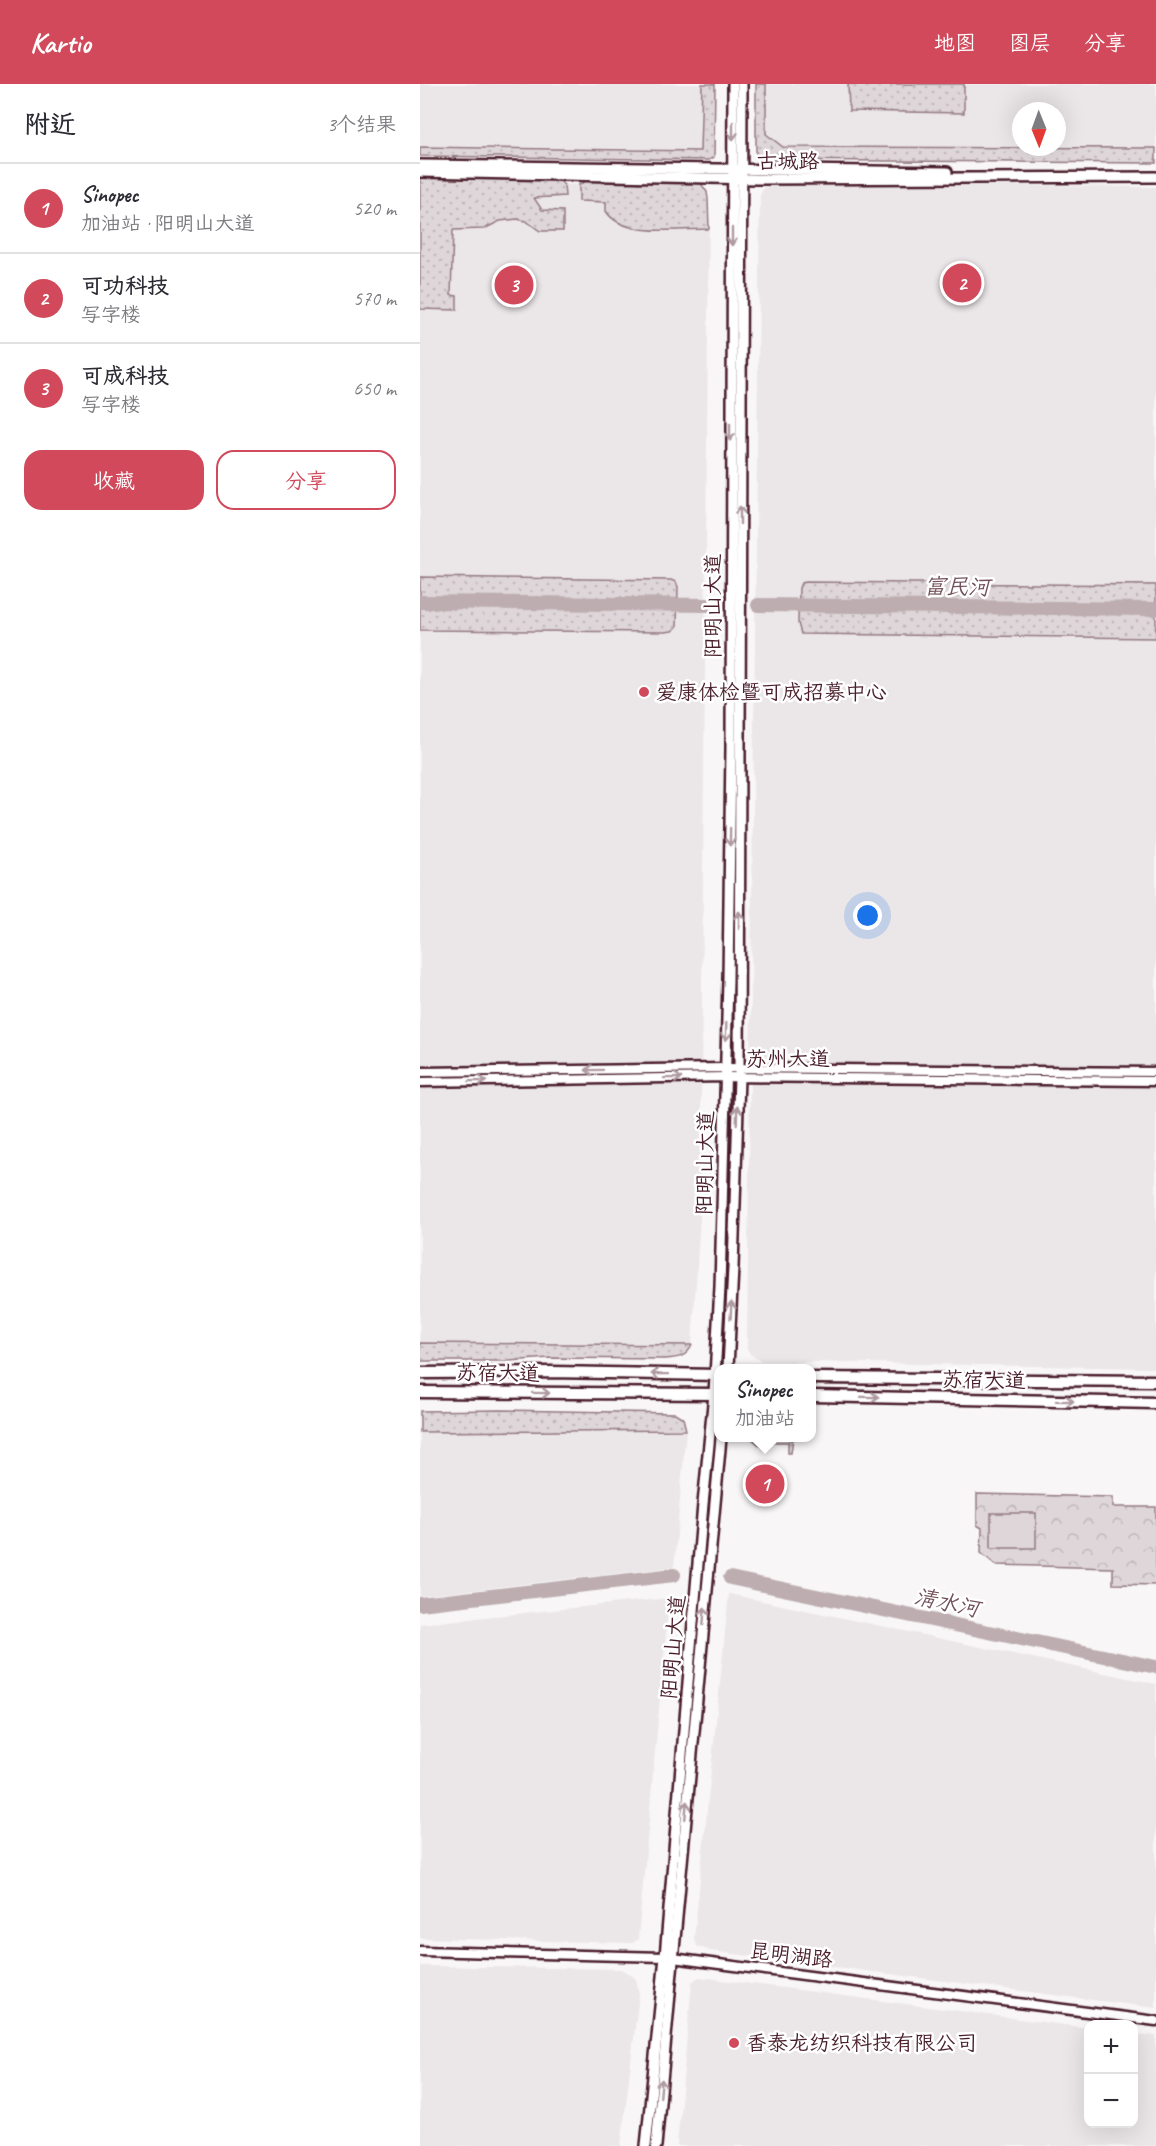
<!DOCTYPE html>
<html lang="zh">
<head>
<meta charset="utf-8">
<style>
	body { margin:0; font-family:Caveat,"LXGW WenKai TC",sans-serif; background:#f2f2f3; color:#2b2b33 }
	.controls { position:absolute; right:18px; bottom:18px; display:grid; overflow:hidden; border-radius:12px; box-shadow:0 6px 24px #0002 }
	.controls button { width:54px; height:54px; display:grid; place-items:center; padding:0; border:0; border-bottom:2px solid #e1e1e2; background:#fff; color:#2b2b33; font:30px sans-serif }
	.compass { position:absolute; left:592px; top:18px; width:54px; height:54px; border-radius:50%; background:#fff; box-shadow:0 6px 24px #0002; rotate:179deg }
	.you { position:absolute; left:448px; top:832px; width:21px; height:21px; margin:-15px; border:4px solid #fff; border-radius:50%; background:#1a73e8; box-shadow:0 0 0 9px #1a73e833 }
	.badge { display:grid; place-items:center; width:39px; height:39px; border-radius:50%; background:#d1495b; color:#fff; font-size:20px; font-weight:700 }
	.pin { position:absolute; translate:-50% -50%; border:3px solid #fff; box-shadow:0 2px 6px #0006 }
	.popup { position:absolute; left:294px; top:1280px; width:102px; height:78px; box-sizing:border-box; display:grid; place-content:center; border-radius:12px; background:#fff; filter:drop-shadow(0 2px 4px #0005); font-size:20px; white-space:nowrap; color:#7c7c81 }
	.popup b { font-size:22px; color:#2b2b33 }
	.popup::after { content:''; position:absolute; left:50%; top:100%; margin-left:-12px; border:12px solid transparent; border-top-color:#fff }
	.list { margin:0; padding:0; list-style:none }
	h2 { display:flex; justify-content:space-between; align-items:center; height:78px; margin:0; padding:0 24px; font-size:26px }
	h2 small { font-size:20px; font-weight:400; color:#7c7c81 }
	.list li { display:grid; grid-template-columns:39px 1fr auto; gap:18px; align-items:center; box-sizing:border-box; height:90px; padding:0 24px; border-top:2px solid #e1e1e2 }
	.list b { display:block; font-size:22px; white-space:nowrap }
	.list p { margin:0; font-size:20px; white-space:nowrap; color:#7c7c81 }
	.list em { font-size:20px; font-style:normal; color:#7c7c81 }
	.actions { display:flex; gap:12px; padding:18px 24px }
	.actions a { flex:1; padding:14px 0; border:2px solid #d1495b; border-radius:18px; text-align:center; font-size:21px; color:#d1495b }
	.actions .main { background:#d1495b; color:#fff }
	.map { position:relative; flex:none; width:736px; height:2062px; overflow:hidden }
	header { display:flex; align-items:center; gap:36px; box-sizing:border-box; height:84px; padding:0 30px; background:#d1495b; color:#fff }
	header strong { font-size:28px }
	nav { display:flex; gap:33px; margin-inline-start:auto; font-size:21px }
	main { display:flex }
	aside { flex:1; background:#fff }
	.map>svg:first-child { display:block }
	.built { fill:#ebe6e8; fill-rule:evenodd }
	.grass { fill:url(#grass-dots); stroke:#947a82; stroke-width:1.5 }
	.forest { fill:url(#forest-firs); stroke:#947a82; stroke-width:1.5 }
	.park { fill:url(#park-crowns); stroke:#947a82; stroke-width:1.5 }
	.garden { fill:#ded6d9; stroke:#947a82; stroke-width:1.5 }
	.lines { fill:none; stroke-linecap:round; stroke-linejoin:round }
	.river { stroke:#bdadb0; stroke-width:14 }
	.tertiary-casing { stroke:#4a1f2b; stroke-width:13 }
	.secondary-casing { stroke:#4a1f2b; stroke-width:14 }
	.primary-casing { stroke:#4a1f2b; stroke-width:15 }
	.tertiary { stroke:#fff; stroke-width:8 }
	.secondary { stroke:#fff; stroke-width:9 }
	.primary { stroke:#fff; stroke-width:10 }
	.oneway { stroke:#ae9aa0 }
	.poi-dot { fill:#d1495b; stroke:#fff; stroke-width:2 }
	.labels { text-anchor:middle; stroke-width:5; stroke-linejoin:round; paint-order:stroke }
	.street-label { font-size:21px; fill:#4a1f2b; stroke:#fff }
	.poi-label { font-size:21px; fill:#4a1f2b; stroke:#fff; text-anchor:start }
	.water-label { font-size:22px; font-style:italic; fill:#72515a; stroke:#fff }
</style>
</head>
<body>
<header>
<strong>Kartio</strong>
<nav><a>地图</a><a>图层</a><a>分享</a></nav>
</header>
<main>
<aside>
<h2>附近<small>3个结果</small></h2>
<ul class="list">
<li><span class="badge">1</span><div><b>Sinopec</b><p>加油站 · 阳明山大道</p></div><em>520 m</em></li>
<li><span class="badge">2</span><div><b>可功科技</b><p>写字楼</p></div><em>570 m</em></li>
<li><span class="badge">3</span><div><b>可成科技</b><p>写字楼</p></div><em>650 m</em></li>
</ul>
<div class="actions"><a class="main">收藏</a><a>分享</a></div>
</aside>
<div class="map">
<svg width="736" height="2062" viewBox="0 0 736 2062">
	<defs>
		<pattern id="grass-dots" width="8" height="8" patternUnits="userSpaceOnUse" patternTransform="scale(1.5)"><rect width="8" height="8" fill="#ded6d9"/><path d="M2 2h.1M6 6h.1" fill="none" stroke="#c0b7ba" stroke-width="1.8" stroke-linecap="round"/></pattern>
		<pattern id="forest-firs" width="22" height="20" patternUnits="userSpaceOnUse" patternTransform="scale(1.5)"><rect width="22" height="20" fill="#ded6d9"/><path d="M5 1l3.5 6h-7zM16 11l3.5 6h-7z" fill="#c0b7ba"/></pattern>
		<pattern id="park-crowns" width="20" height="18" patternUnits="userSpaceOnUse" patternTransform="scale(1.5)"><rect width="20" height="18" fill="#ded6d9"/><path d="M2 6a3 3 0 1 1 6 0M12 15a3 3 0 1 1 6 0" fill="none" stroke="#c0b7ba"/></pattern>
	</defs>
	<rect width="100%" height="100%" fill="#f8f6f7"/>
	<filter id="ink" filterUnits="userSpaceOnUse"><feTurbulence type="fractalNoise" baseFrequency=".0167" numOctaves="2"/><feDisplacementMap in="SourceGraphic" scale="12" xChannelSelector="R" yChannelSelector="G"/><feConvolveMatrix kernelMatrix="1 2 1 2 8 2 1 2 1" color-interpolation-filters="sRGB"/></filter>
	<g filter="url(#ink)">
		<g class="built">
			<path d="M0,0h282l-1,67 -281,-4z"/>
			<path d="M346,0h390v64l-373,-1 -17,-13zM601,27h36v36h-36z"/>
			<path d="M0,99l281,3 6,6 2,17 -9,1008 -8,128 -272,-2z"/>
			<path d="M358,99l378,4v1181l-395,-7 -11,-7 -3,-6 13,-1152 3,-8z"/>
			<path d="M266,1346l-12,137 -254,29v-164z"/>
			<path d="M309,1510l427,90v324l-445,-57 -14,-5 -3,-7z"/>
			<path d="M249,1514l-31,341 -5,4 -213,-5v-314z"/>
			<path d="M0,1882l200,3 10,5 6,5 3,15 -18,152h-201z"/>
			<path d="M279,1893l389,51v96h46v-90l22,2v110h-479l15,-164z"/>
		</g>
		<g class="grass">
			<path d="M282,0h13l-1,73 -5,3 -289,-4v-9l280,4z"/>
			<path d="M336,0h10v50l17,13 373,1v15l-398,-3 -2,-5z"/>
			<path d="M428,0h116v29l-115,-2z"/>
			<path d="M0,94h137l7,7 1,11 -31,2 8,12 21,1v20h-23l-14,-10 -9,-2 -17,2 -16,8 -31,1 -2,65 6,1v14l-37,-1z"/>
			<path d="M167,96l113,2 7,10 1,7 1,30c-28,0 -87,9 -103,-18v-9l-27,-1v-16z"/>
			<path d="M0,493l251,3 5,2 2,5 -1,40 -5,4 -7,1 -245,-2z"/>
			<path d="M386,498l350,3v53l-355,-4 -3,-11 1,-35 2,-5z"/>
			<path d="M0,1259l272,2c-5,12 -14,13 -27,14l-115,-1 -42,3h-88z"/>
			<path d="M81,1326l174,3 8,5 3,12 -266,2v-21z"/>
		</g>
		<path class="forest" d="M331,1354h42l-2,15h-3v-11h-22l-1,8z"/>
		<path class="park" d="M557,1410l136,3v10h43v78l-43,-1v-16l-117,-3 -15,-12 1,-25 -5,-3z"/>
		<rect class="garden" x="571" y="1429" width="45" height="35"/>
		<g class="lines">
			<g class="river">
				<path d="M0,518l290,3"/>
				<path d="M338,521l398,4"/>
				<path d="M310,1494l426,89"/>
				<path d="M0,1520l254,-29"/>
			</g>
			<defs>
				<g id="tertiary">
					<path d="M0,988l306,-4 430,4"/>
					<path d="M0,998l306,-5 430,4"/>
					<path d="M0,1867l245,6 491,64"/>
				</g>
				<g id="secondary">
					<path d="M0,81l527,7"/>
					<path d="M0,88l337,7 399,-2"/>
					<path d="M308,1284l5,-100 6,-191 3,-993"/>
					<path d="M226,2062l19,-189 38,-453 11,-110 6,-107 8,-307 3,-232 2,-664"/>
					<path d="M236,2062l65,-708"/>
				</g>
				<g id="primary">
					<path d="M0,1289l132,-1 166,3"/>
					<path d="M392,1294l344,3"/>
					<path d="M0,1308l298,2"/>
					<path d="M392,1312l344,7"/>
				</g>
			</defs>
			<use href="#tertiary" class="tertiary-casing"/>
			<use href="#secondary" class="secondary-casing"/>
			<use href="#primary" class="primary-casing"/>
			<use href="#tertiary" class="tertiary"/>
			<use href="#secondary" class="secondary"/>
			<use href="#primary" class="primary"/>
		</g>
		<defs><path id="oneway-shaft" d="M-6 0H5M1.5-3L5.5 0L1.5 3" fill="none" stroke-width="1.6" stroke-linecap="round" stroke-linejoin="round" transform="scale(1.5)"/></defs>
		<g class="oneway">
			<use href="#oneway-shaft" transform="translate(313 47) rotate(90)"/>
			<use href="#oneway-shaft" transform="translate(312 153) rotate(90)"/>
			<use href="#oneway-shaft" transform="translate(310 348) rotate(90)"/>
			<use href="#oneway-shaft" transform="translate(320 431) rotate(-90)"/>
			<use href="#oneway-shaft" transform="translate(310 753) rotate(91)"/>
			<use href="#oneway-shaft" transform="translate(319 836) rotate(-90)"/>
			<use href="#oneway-shaft" transform="translate(306 948) rotate(92)"/>
			<use href="#oneway-shaft" transform="translate(174 986) rotate(179)"/>
			<use href="#oneway-shaft" transform="translate(253 994) rotate(-1)"/>
			<use href="#oneway-shaft" transform="translate(58 997) rotate(-1)"/>
			<use href="#oneway-shaft" transform="translate(317 1031) rotate(-88)"/>
			<use href="#oneway-shaft" transform="translate(311 1226) rotate(-87)"/>
			<use href="#oneway-shaft" transform="translate(240 1290) rotate(-179)"/>
			<use href="#oneway-shaft" transform="translate(121 1309) rotate(1)"/>
			<use href="#oneway-shaft" transform="translate(450 1313) rotate(1)"/>
			<use href="#oneway-shaft" transform="translate(645 1317) rotate(1)"/>
			<use href="#oneway-shaft" transform="translate(284 1532) rotate(-85)"/>
			<use href="#oneway-shaft" transform="translate(266 1726) rotate(-85)"/>
			<use href="#oneway-shaft" transform="translate(241 2004) rotate(-85)"/>
		</g>
	</g>
	<g class="poi-dot">
		<circle cx="224" cy="608" r="6"/>
		<circle cx="314" cy="1959" r="6"/>
	</g>
	<g class="labels">
		<g class="street-label">
			<text x="368" y="84">古城路</text>
			<text transform="translate(293 522) rotate(-90)" y="7">阳明山大道</text>
			<text x="368" y="982">苏州大道</text>
			<text transform="translate(285 1079) rotate(-89)" y="7">阳明山大道</text>
			<text transform="translate(78 1289) rotate(1)" y="7">苏宿大道</text>
			<text transform="translate(564 1296) rotate(1)" y="7">苏宿大道</text>
			<text transform="translate(253 1563) rotate(-85)" y="7">阳明山大道</text>
			<text transform="translate(371 1871) rotate(7)" y="7">昆明湖路</text>
		</g>
		<g class="poi-label">
			<text x="236" y="615">爱康体检暨可成招募中心</text>
			<text x="326" y="1966">香泰龙纺织科技有限公司</text>
		</g>
		<g class="water-label">
			<text transform="translate(537 502) rotate(1)" y="8">富民河</text>
			<text transform="translate(527 1518) rotate(12)" y="8">清水河</text>
		</g>
	</g>
</svg>
<div class="controls">
<button>+</button>
<button>−</button>
</div>
<svg class="compass" viewBox="-18 -18 36 36"><path d="M0-13l5 13h-10z" fill="#e53935"/><path d="M0 13l5-13h-10z" fill="#7c7c81"/></svg>
<div class="you"></div>
<div class="pin badge" style="left:345px;top:1400px">1</div>
<div class="popup"><b>Sinopec</b>加油站</div>
<div class="pin badge" style="left:542px;top:199px">2</div>
<div class="pin badge" style="left:94px;top:201px">3</div>
</div>
</main>
</body>
</html>
